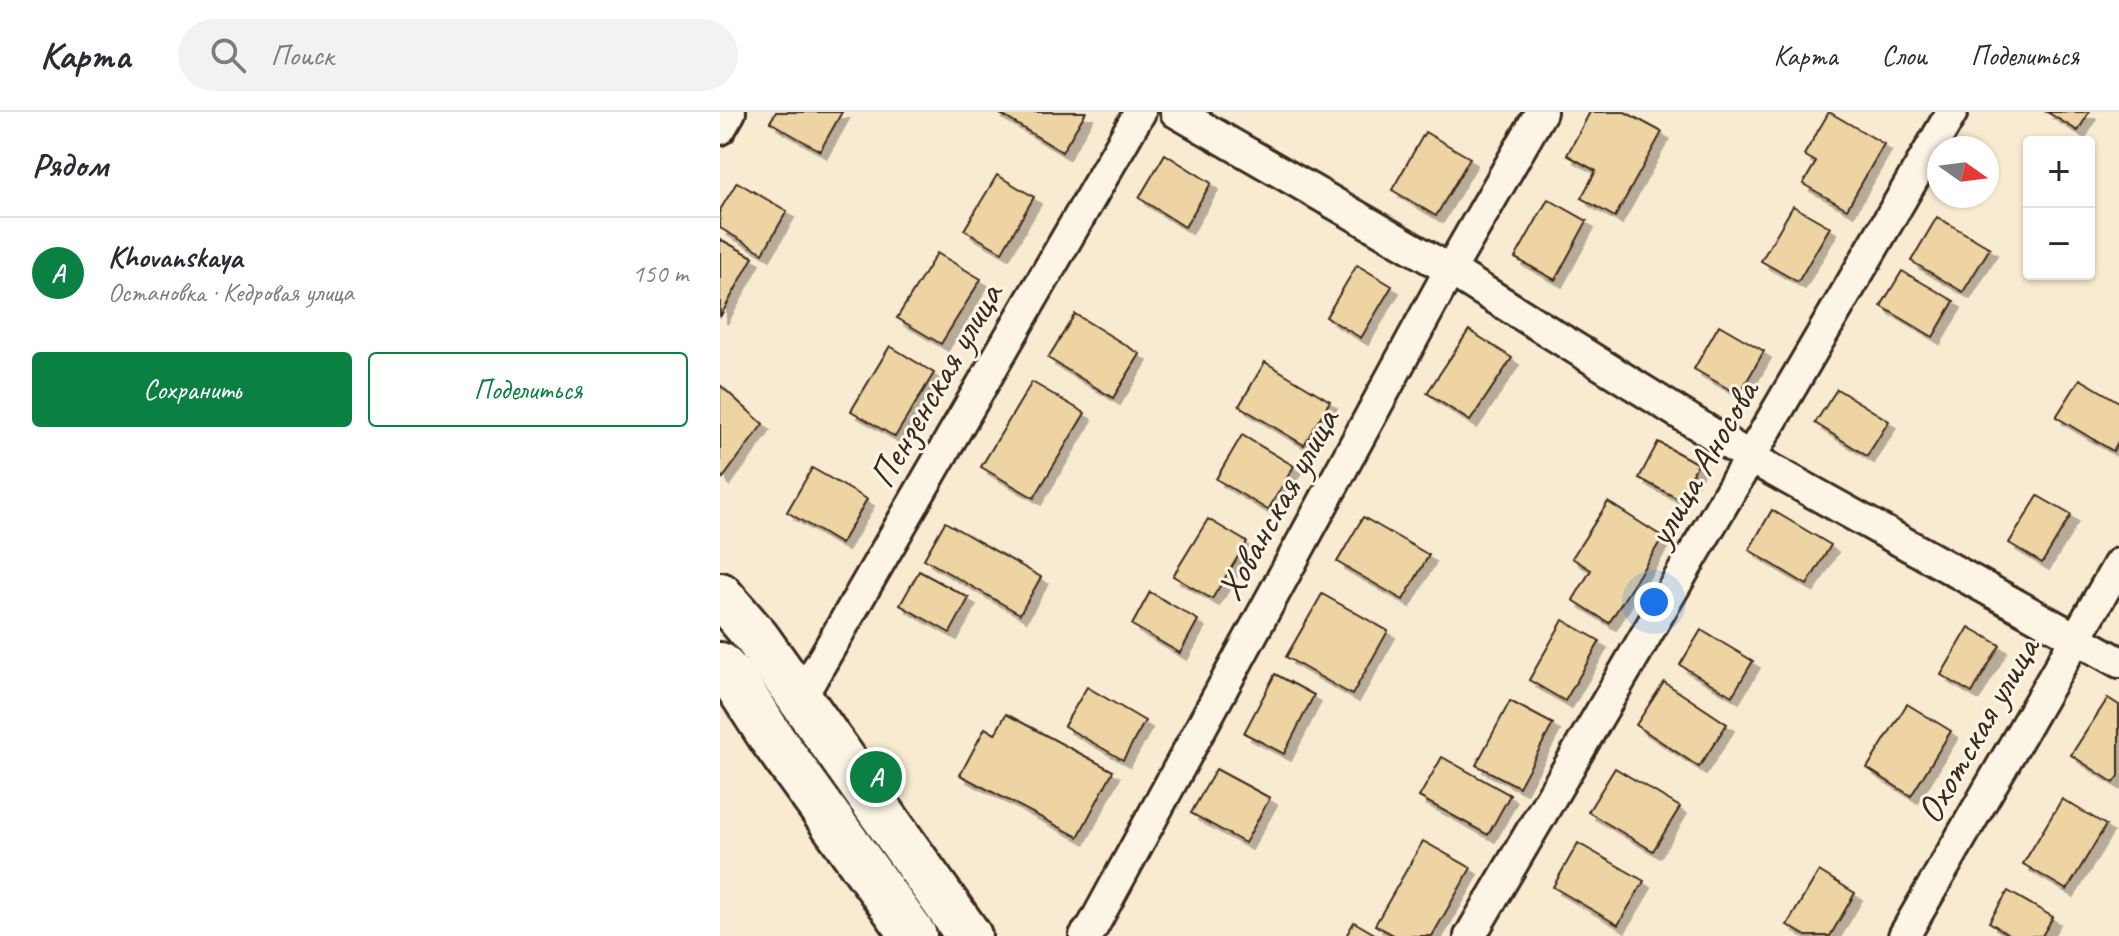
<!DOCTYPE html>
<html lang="ru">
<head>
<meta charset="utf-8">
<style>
	body { margin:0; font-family:Caveat,sans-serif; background:#f2f2f3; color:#2b2b33 }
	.controls { position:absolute; right:24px; top:24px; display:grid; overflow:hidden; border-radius:8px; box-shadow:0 2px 6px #0004 }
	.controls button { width:72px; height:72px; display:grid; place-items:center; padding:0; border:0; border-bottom:2px solid #e1e1e2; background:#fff; color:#2b2b33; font:40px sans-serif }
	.compass { position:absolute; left:1207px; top:24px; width:72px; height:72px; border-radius:50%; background:#fff; box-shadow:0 2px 6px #0004; rotate:104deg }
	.you { position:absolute; left:934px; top:490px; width:28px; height:28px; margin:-20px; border:6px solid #fff; border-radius:50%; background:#1a73e8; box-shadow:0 0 0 12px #1a73e833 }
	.badge { display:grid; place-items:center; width:52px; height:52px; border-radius:50%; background:#0b8043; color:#fff; font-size:26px; font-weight:700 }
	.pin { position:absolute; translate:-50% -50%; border:4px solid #fff; box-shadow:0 2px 8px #0006 }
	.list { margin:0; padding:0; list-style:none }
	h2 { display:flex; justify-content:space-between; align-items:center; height:104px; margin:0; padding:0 32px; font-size:34px }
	h2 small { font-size:26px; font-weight:400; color:#7c7c81 }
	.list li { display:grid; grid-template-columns:52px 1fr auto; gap:24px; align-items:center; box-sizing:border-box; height:112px; padding:0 32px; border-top:2px solid #e1e1e2 }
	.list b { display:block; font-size:30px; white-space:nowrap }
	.list p { margin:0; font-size:26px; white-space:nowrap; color:#7c7c81 }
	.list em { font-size:26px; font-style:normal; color:#7c7c81 }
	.actions { display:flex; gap:16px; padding:24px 32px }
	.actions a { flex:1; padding:18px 0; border:2px solid #0b8043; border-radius:8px; text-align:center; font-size:28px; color:#0b8043 }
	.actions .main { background:#0b8043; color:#fff }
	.icon { flex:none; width:44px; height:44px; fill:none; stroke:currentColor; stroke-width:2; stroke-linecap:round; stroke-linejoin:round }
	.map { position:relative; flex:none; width:1399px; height:824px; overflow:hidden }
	header { display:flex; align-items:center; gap:48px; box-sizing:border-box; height:112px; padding:0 40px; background:#fff; border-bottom:2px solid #e1e1e2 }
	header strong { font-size:38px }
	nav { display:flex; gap:44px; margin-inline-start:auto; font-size:28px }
	.search { width:560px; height:72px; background:#f2f2f3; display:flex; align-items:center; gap:20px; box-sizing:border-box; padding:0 28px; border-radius:44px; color:#7c7c81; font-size:30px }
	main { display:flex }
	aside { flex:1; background:#fff }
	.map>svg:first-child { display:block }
	.building { fill:#eed3a3; stroke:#3b2a1e; stroke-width:2; filter:url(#shadow) }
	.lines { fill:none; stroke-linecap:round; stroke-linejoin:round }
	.street-casing { stroke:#3b2a1e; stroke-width:36 }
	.primary-casing { stroke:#3b2a1e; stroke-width:50 }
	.street { stroke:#fcf5e5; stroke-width:30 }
	.primary { stroke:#fcf5e5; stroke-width:44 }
	.labels { text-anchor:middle; stroke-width:6; stroke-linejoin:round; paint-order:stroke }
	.street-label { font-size:38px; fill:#3b2a1e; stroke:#fcf5e5 }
</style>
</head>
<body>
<header>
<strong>Карта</strong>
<div class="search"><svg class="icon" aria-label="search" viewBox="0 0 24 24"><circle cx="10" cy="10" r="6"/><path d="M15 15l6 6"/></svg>Поиск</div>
<nav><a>Карта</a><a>Слои</a><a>Поделиться</a></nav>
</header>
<main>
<aside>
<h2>Рядом<small></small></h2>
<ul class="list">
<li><span class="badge">A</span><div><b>Khovanskaya</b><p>Остановка · Кедровая улица</p></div><em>150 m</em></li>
</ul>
<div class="actions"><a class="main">Сохранить</a><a>Поделиться</a></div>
</aside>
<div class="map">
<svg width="1399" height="824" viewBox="0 0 1399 824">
	<defs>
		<filter id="shadow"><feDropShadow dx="7" dy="7" stdDeviation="0" flood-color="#0004"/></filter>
	</defs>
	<rect width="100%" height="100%" fill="#f8ebd1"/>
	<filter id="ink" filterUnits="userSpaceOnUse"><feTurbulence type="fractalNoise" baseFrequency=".0125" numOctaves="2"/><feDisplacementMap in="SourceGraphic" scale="16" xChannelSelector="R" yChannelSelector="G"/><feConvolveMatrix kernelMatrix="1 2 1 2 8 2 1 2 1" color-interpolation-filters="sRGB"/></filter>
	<g filter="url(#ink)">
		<g class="building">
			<path d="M56,0h66l-22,39 -50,-29z"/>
			<path d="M277,0h89l-24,40z"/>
			<path d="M870,0h35l37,20 -47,85 -34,-19 15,-27 -29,-16z"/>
			<path d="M1109,0l55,32 -37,65 -44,-25 13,-22 -12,-7z"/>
			<path d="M1327,0h42l-11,19z"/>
			<path d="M705,20l45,26 -34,58 -44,-26z"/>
			<path d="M445,42l46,29 -26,44 -46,-29z"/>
			<path d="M277,63l37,22 -32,55 -38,-22z"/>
			<path d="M17,70l50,29 -24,42 -43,-25v-18z"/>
			<path d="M828,87l39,22 -32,59 -40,-22z"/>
			<path d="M1073,94l37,21 -32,55 -37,-21z"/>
			<path d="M1217,105l53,31 -27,44 -52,-31z"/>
			<path d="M0,127l33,18 -33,60z"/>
			<path d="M217,141l44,26 -40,65 -44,-26z"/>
			<path d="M637,153l35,21 -31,52 -35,-21z"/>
			<path d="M1182,159l52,30 -21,36 -52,-31z"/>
			<path d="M355,202l65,40 -27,44 -65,-40z"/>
			<path d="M999,213l45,26 -25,44 -45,-26z"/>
			<path d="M749,218l43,28 -42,63 -43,-28z"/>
			<path d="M170,234l44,27 -39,64 -44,-26z"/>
			<path d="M545,250l65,39 -26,44 -65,-39z"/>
			<path d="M1360,267l39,23v38l-6,11 -57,-34z"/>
			<path d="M312,270l53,31 -51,85 -53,-31z"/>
			<path d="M0,273l43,39 -40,54 -3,-4z"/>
			<path d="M1117,277l52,32 -22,35 -52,-33z"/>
			<path d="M522,323l52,31 -26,44 -52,-31z"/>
			<path d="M938,330l40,22 -20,35 -39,-21z"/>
			<path d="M92,356l55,31 -26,45 -54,-32z"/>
			<path d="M1318,384l33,19 -29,48 -33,-20z"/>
			<path d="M888,390l55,35 -54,86 -36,-23 18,-30 -19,-12z"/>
			<path d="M1052,398l59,35 -24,40 -58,-35z"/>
			<path d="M643,405l66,38 -26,45 -66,-38z"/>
			<path d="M488,407l39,23 -35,57 -39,-23z"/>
			<path d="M225,410l96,55 -21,37 -96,-55z"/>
			<path d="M199,459l50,27 -19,35 -50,-28z"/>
			<path d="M430,480l48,28 -18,33 -48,-28z"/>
			<path d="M602,482l66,37 -36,64 -66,-38z"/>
			<path d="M843,508l37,21 -35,60 -36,-21z"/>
			<path d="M1249,515l31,18 -28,48 -31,-18z"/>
			<path d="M981,518l52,31 -21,35 -52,-31z"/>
			<path d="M555,562l39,21 -30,59 -40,-21z"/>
			<path d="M944,570l63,42 -28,43 -63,-42z"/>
			<path d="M367,575l58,34 -22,39 -59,-34z"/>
			<path d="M1388,586l11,7v71l-5,7 -43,-28z"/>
			<path d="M790,589l43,23 -34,63 -43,-22z"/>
			<path d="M1187,592l44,27 -40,65 -44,-28z"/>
			<path d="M286,602l107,57 -35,66 -118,-62 25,-47 10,6z"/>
			<path d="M722,645l68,38 -22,40 -69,-38z"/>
			<path d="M895,656l65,39 -27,44 -65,-39z"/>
			<path d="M496,657l54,29 -25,45 -54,-30z"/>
			<path d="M1342,687l44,26 -39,65 -44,-26z"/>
			<path d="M703,729l48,27 -39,68h-37l-20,-11z"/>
			<path d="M858,731l66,38 -26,44 -65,-38z"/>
			<path d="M1099,759l36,22 -25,43h-24l-19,-11z"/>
			<path d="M1288,779l45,26 -11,19h-30l-23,-14z"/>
			<path d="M634,810l24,14h-32z"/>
		</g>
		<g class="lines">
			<defs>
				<g id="street">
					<path d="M456,0l274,158 301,188 368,204"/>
					<path d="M0,17l10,-17"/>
					<path d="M80,587l340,-587"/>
					<path d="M365,824l8,-10 357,-656 91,-158"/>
					<path d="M750,824l482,-824"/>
					<path d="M1184,824l215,-372"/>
				</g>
				<g id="primary">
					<path d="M0,483l37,43 212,298"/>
					<path d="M0,553l14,15 38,59 142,197"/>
				</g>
			</defs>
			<use href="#street" class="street-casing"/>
			<use href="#primary" class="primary-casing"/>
			<use href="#street" class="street"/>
			<use href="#primary" class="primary"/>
		</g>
	</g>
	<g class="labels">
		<g class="street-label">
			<text transform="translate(215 273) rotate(-60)" y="13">Пензенская улица</text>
			<text transform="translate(982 351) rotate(-60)" y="13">улица Аносова</text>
			<text transform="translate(557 392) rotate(-61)" y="13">Хованская улица</text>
			<text transform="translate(1257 618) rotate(-60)" y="13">Охотская улица</text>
		</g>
	</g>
</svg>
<div class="controls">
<button>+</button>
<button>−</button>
</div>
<svg class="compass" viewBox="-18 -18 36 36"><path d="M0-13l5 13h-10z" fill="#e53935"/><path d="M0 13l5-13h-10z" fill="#7c7c81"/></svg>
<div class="you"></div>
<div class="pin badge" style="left:156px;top:665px">A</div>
</div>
</main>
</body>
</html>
